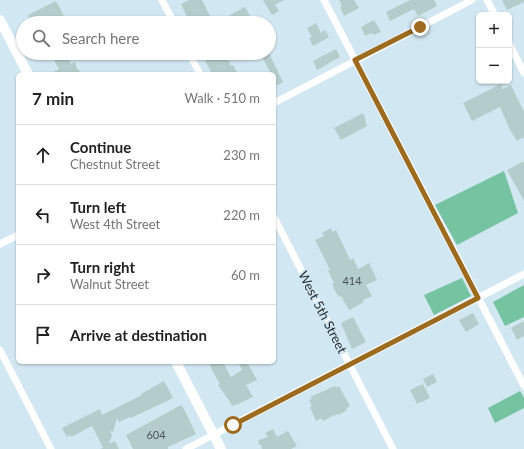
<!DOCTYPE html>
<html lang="en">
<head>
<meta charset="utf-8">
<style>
	body { margin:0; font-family:Lato,sans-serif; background:#f6f6f6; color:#222 }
	.controls { position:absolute; right:12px; top:12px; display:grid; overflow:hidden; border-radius:6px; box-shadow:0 1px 3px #0004 }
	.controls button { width:36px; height:36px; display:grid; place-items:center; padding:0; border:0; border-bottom:1px solid #e0e0e0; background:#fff; color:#222; font:20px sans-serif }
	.stop { position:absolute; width:12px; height:12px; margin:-9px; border:3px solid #9d6b20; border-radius:50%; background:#fff }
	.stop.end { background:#9d6b20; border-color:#fff; box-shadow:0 1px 4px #0008 }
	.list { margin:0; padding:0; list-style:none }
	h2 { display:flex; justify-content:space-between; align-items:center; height:52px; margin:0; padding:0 16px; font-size:17px }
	h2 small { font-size:13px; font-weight:400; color:#767676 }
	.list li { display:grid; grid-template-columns:26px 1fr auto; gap:12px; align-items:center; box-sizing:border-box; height:60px; padding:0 16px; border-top:1px solid #e0e0e0 }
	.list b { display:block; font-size:15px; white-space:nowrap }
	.list p { margin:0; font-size:13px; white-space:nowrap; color:#767676 }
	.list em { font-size:13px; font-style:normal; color:#767676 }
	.icon { flex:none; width:22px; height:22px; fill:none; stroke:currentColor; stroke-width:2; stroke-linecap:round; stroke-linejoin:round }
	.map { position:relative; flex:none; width:524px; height:449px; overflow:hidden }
	.search { position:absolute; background:#fff; box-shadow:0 1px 3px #0004; left:16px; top:16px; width:260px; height:44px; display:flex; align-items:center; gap:10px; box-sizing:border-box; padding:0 14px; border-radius:22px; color:#767676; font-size:15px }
	.panel { position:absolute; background:#fff; box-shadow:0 1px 3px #0004; left:16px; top:72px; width:260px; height:292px; border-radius:6px }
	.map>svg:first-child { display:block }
	.green { fill:#75c3a1 }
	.building { fill:#b4cdcc }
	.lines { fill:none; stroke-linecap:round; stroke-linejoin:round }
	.minor { stroke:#fff; stroke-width:7 }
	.secondary { stroke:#fff; stroke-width:10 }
	.route { stroke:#9d6b20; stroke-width:5 }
	.labels { text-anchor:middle; stroke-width:4; stroke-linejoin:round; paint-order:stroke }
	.number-label { font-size:11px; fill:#495558 }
	.street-label { font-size:13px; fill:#252d31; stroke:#d1e7f1 }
</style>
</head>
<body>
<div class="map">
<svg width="524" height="449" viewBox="0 0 524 449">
	<rect width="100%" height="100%" fill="#d1e7f1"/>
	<g class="green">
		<path d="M504,171l14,42 -61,32 -22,-40z"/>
		<path d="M462,278l9,18 -37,19 -10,-20z"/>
		<path d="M524,285v32l-19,9 -12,-24z"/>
		<path d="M520,391l4,7v10l-29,15 -7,-15z"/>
	</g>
	<g class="building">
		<path d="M189,0h13l8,16 -3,2 2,5h-30l9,-4 -7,-15z"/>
		<path d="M263,0h21l-9,5 4,6 -7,4z"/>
		<path d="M339,0h15l5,8 -15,8 -4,-9 2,-1z"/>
		<path d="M410,0h24l3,6 -19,10 -4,-7 -24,12 -4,-9z"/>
		<path d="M502,0h22v2l-17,8z"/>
		<path d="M56,1l8,15 -12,7h-21l-3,-8z"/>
		<path d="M245,7l5,9 -13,7h-3l-4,-8z"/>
		<path d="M374,20l7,12 -8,3 -1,-2 -7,3 -4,-9z"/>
		<path d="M316,23l5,10 4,-3 4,7 -16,9 -4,-8 3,-1 -5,-9z"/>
		<path d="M336,49l4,8 -23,13 -4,-9z"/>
		<path d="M50,53h15l6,11 4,-2 2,6 3,4 -4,2h-27l10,-5z"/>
		<path d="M218,53h7l6,13 2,-1 5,9h-26l-7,-14z"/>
		<path d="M260,53h9l14,29 -9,5v-13h-3z"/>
		<path d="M501,84l2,5 8,-4 13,27v25l-7,4 -7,-11 -10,-23 -28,14 -9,-18z"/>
		<path d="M363,113l3,7 -1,1 2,5 -26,14 -7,-12z"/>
		<path d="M524,161v40l-17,-31z"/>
		<path d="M331,228l1,4 4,-2 14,30 3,-2 5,11 11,-6 8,17 -11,5 6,11 -9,4 1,2 -15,8 -8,-14 -2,1 -4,-6 -3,-7 2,-1 -6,-12 2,-1 -15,-30 9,-4 -2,-3z"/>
		<path d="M473,313l6,11 -13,8 -7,-12z"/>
		<path d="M353,317l13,25 -14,7 -11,-26z"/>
		<path d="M524,321v15l-7,4 -6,-12z"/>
		<path d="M209,362h14l8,15 11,-7 -4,-8h9l10,18 -11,5 7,12 -17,8v-1l-4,2 -2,-4 -12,-17 2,-1 -8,-14z"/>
		<path d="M433,374l4,8 -10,5 -4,-8z"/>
		<path d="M164,381l9,17 -42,20 -1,-1 -11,5 -2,-4 -4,14 -3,-1 2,4 -3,9 6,-3 4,8h-19l3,-1 -11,-22 -21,11 -1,-2 -3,2 -5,-9 38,-19 2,6 40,-20 -1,-1z"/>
		<path d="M423,384l7,14 -13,6 -7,-14z"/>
		<path d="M335,386l1,2 3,-2 11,20 -3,2 -1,3 -8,4v-1l-7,3 -8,4 -2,-3 -5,3 -6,-14 2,-1 -3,-6 3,-1 -2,-2z"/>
		<path d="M181,405l3,4 12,25 -28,13v2h-35l-7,-14z"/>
		<path d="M273,429l4,8 11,-6 9,15 -6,3h-29l-1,-4 -3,-1 1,-4 9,-3 -3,-4z"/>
	</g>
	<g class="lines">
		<g class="minor">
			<path d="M162,0l12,23"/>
			<path d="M324,0l200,386"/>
			<path d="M487,0l8,15"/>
			<path d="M509,43l15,30"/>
			<path d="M189,53l11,21"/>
			<path d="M274,103l198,-103"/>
			<path d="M274,217l119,232"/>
			<path d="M0,244l18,-9"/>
			<path d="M0,350l51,99"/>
			<path d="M186,449l338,-175"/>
		</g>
		<g class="secondary">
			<path d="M0,20l28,54"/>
			<path d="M176,362l45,87"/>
		</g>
	</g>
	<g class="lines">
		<path class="route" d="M233,425l245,-127 -123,-238 65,-33"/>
	</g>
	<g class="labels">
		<g class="number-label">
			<text x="352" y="285">414</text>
			<text x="156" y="439">604</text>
		</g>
		<g class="street-label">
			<text transform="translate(323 312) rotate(63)" y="5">West 5th Street</text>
		</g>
	</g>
</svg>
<div class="controls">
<button>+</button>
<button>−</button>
</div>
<div class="stop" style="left:233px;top:425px"></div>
<div class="stop end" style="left:420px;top:27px"></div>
<div class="search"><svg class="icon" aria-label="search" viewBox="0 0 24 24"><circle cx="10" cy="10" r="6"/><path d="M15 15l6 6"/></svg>Search here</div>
<section class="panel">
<h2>7 min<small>Walk · 510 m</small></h2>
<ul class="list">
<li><svg class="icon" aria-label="ahead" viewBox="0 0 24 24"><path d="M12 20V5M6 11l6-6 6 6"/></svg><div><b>Continue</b><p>Chestnut Street</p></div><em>230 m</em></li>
<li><svg class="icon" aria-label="left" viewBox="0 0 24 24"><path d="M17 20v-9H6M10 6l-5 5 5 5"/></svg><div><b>Turn left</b><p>West 4th Street</p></div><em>220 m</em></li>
<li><svg class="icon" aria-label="right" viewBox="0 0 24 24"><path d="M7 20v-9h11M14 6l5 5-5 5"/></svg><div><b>Turn right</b><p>Walnut Street</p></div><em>60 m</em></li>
<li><svg class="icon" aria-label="arrive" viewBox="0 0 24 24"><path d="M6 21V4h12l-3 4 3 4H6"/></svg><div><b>Arrive at destination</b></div></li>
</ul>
</section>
</div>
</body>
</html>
